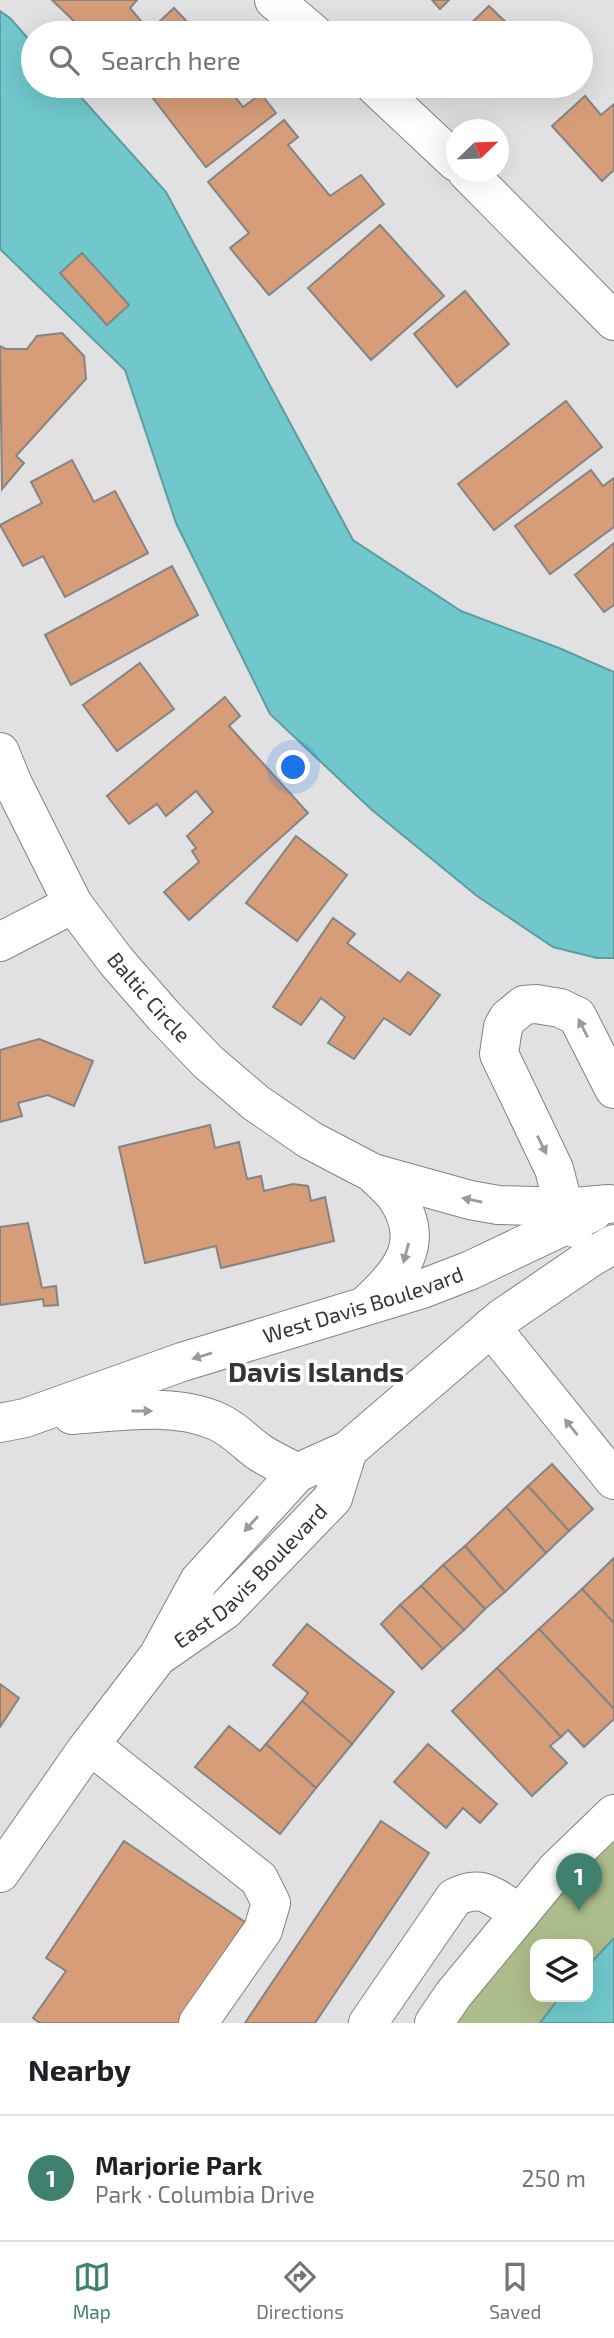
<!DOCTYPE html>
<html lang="en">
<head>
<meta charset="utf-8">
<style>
	body { margin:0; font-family:"Exo 2",sans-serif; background:#f2f2f2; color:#202124 }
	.controls { position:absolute; right:21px; bottom:21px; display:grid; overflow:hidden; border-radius:14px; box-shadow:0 7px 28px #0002 }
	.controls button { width:63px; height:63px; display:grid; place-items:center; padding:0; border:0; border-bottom:2px solid #e0e0e0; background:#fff; color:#202124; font:35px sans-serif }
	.compass { position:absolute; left:446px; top:119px; width:63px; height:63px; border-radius:50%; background:#fff; box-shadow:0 7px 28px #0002; rotate:67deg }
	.you { position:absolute; left:294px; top:768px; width:24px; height:24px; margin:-18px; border:5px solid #fff; border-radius:50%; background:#1a73e8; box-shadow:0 0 0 10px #1a73e833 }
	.badge { display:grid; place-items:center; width:46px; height:46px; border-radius:50%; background:#40806f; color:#fff; font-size:23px; font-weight:700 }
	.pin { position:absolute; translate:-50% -58px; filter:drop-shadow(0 2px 4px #0008) }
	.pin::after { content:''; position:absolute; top:37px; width:24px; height:21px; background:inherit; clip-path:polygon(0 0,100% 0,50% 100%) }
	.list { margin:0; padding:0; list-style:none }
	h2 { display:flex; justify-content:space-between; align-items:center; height:91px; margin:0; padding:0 28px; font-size:30px }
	h2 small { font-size:23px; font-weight:400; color:#757577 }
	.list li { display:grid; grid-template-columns:46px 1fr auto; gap:21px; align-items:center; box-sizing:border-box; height:126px; padding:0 28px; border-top:2px solid #e0e0e0 }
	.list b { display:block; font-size:26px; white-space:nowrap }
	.list p { margin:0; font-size:23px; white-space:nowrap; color:#757577 }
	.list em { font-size:23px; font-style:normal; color:#757577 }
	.icon { flex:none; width:38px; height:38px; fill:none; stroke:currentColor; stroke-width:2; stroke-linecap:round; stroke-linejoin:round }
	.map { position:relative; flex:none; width:614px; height:2023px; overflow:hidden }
	.search { position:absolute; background:#fff; box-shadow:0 7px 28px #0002; left:21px; right:21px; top:21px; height:77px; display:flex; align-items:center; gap:18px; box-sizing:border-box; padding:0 24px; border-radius:38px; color:#757577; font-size:26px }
	.sheet { height:217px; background:#fff }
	nav { display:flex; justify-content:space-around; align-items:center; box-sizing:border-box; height:98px; border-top:2px solid #e0e0e0; background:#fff; font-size:19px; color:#757577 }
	nav a { display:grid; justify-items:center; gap:4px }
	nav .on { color:#40806f }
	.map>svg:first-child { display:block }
	.green { fill:#acbc8b }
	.water { fill:#70c8cc; stroke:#5e9c9f; stroke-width:2 }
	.building { fill:#d79d79; stroke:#868483; stroke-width:2 }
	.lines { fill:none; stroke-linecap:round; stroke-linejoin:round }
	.minor-casing { stroke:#828385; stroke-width:40 }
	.minor { stroke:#fff; stroke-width:38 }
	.oneway { fill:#9a9a9a }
	.labels { text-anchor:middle; stroke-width:7; stroke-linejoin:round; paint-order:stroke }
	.street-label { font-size:21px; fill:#353536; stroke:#fff }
	.district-label { font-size:28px; font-weight:bold; fill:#353536; stroke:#fff }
</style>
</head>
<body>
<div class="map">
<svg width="614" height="2023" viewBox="0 0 614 2023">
	<rect width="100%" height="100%" fill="#e1e1e3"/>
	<path class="green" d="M614,1840v96l-26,32v-24h-53v53h28l-22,26h-86l110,-138z"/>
	<g class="water">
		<path d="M0,11l10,7 23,26v42h38l95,106 187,348 108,71 98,37 55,24v286h-17l-44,-11 -76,-51 -105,-86 -102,-96 -94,-191 -51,-153 -125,-121z"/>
		<path d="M614,1938v85h-74l20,-26h28v-31z"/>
	</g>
	<g class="building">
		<path d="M52,0h85l-7,8 11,13 -6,8 4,4h-70l9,-8z"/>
		<path d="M432,0h17l-9,9z"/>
		<path d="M489,6l28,27h-56z"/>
		<path d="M174,8l21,22 -4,3h-44z"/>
		<path d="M151,86h76l16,21 18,-13 15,19 -70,54 -60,-78z"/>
		<path d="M585,96l16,19 13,-11v66l-12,11 -50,-55z"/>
		<path d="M284,120l14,17 -10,8 42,51 31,-21 23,29 -115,91 -39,-47 19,-15 -41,-51z"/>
		<path d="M380,225l64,71 -73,64 -63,-72z"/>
		<path d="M82,253l47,52 -22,20 -47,-52z"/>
		<path d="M465,291l44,53 -52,43 -43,-53z"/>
		<path d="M62,333l22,23 2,23 -70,77 8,7 -22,26 -2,-143 6,3h21l10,-13z"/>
		<path d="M566,401l36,46 -108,83 -36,-46z"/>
		<path d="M72,460l22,42 21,-11 33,62 -83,44 -22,-41 -20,10 -23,-41 42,-22 -11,-21z"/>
		<path d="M591,470l12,16 11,-8v49l-64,47 -35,-48z"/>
		<path d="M614,543v62l-10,7 -29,-37z"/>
		<path d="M172,566l26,49 -127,70 -26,-50z"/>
		<path d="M140,663l34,46 -57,42 -34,-46z"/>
		<path d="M225,697l15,19 -11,10 79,87 -119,107 -25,-28 35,-30 -7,-11 4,-3 -9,-12 26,-24 -17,-21 -30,25 -9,-12 -28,20 -22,-28z"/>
		<path d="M296,836l51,39 -50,66 -51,-38z"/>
		<path d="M333,918l22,16 -8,9 53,39 8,-10 32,23 -30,40 -26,-17 -30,41 -26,-16 17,-26 -24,-19 -20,27 -28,-18z"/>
		<path d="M39,1039l54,22 -19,45 -26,-11 -30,8 4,13 -22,6v-72z"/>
		<path d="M210,1125l5,23 24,-6 8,37 14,-3 3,15 29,-7 15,2 3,15 14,-4 9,44 -113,27 -5,-22 -71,17 -26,-116z"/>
		<path d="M28,1223l14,65 14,-2 2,19 -14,1 -1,-7 -43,6v-78z"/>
		<path d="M552,1464l41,45 -24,22 -41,-45z"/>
		<path d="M528,1486l41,45 -23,22 -40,-46z"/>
		<path d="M506,1507l40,46 -41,39 -40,-46z"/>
		<path d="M465,1546l40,46 -20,17 -42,-44z"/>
		<path d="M614,1558v65l-32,-34z"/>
		<path d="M443,1565l42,44 -21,21 -43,-44z"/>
		<path d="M421,1586l43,44 -21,19 -43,-44z"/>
		<path d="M582,1589l32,34v86l-75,-80z"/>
		<path d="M400,1605l43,44 -21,20 -41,-45z"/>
		<path d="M307,1624l87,68 -42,52 -50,-43 6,-8 -35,-28z"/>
		<path d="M539,1629l75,80v10l-30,28 -16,-17 -7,7 -64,-69z"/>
		<path d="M497,1668l64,69 -11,9 17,17 -35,33 -80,-85z"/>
		<path d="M0,1684l19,14 -19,29z"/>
		<path d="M302,1701l50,43 -36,44 -50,-44z"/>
		<path d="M229,1726l31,25 6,-7 50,44 -36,46 -85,-67z"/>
		<path d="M428,1744l69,60 -17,19 -17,-15 -17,20 -52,-46z"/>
		<path d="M381,1821l48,32 -114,170h-70z"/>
		<path d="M124,1841l121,81 -31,46 -27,55h-147l-7,-5 33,-47 -20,-13z"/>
	</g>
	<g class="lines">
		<defs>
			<g id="minor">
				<path d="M274,0l39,33"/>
				<path d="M375,86l81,76"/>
				<path d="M467,172l147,149"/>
				<path id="s1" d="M0,752l13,32 60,120 43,57 47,54 45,47 48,41 54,37 63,33 97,27 28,5 76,2 35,-3"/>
				<path d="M0,942l73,-38"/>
				<path d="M574,1228l-10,-21 -10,-38 -55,-115 4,-27 5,-9 16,-13 12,-1 24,4 17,8 37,73"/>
				<path d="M367,1304c34,-31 60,-62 29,-107 -6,-9 -16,-16 -23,-24"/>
				<path d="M491,1327l123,153"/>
				<path d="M72,1415c46,-3 100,-13 144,6 17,7 29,21 43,31 12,8 26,14 38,21"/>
				<path id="s2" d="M0,1423l25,-5 157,-56 240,-73 49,-19 122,-58"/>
				<path id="s3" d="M163,1653l62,-43 108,-112 15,-48"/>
				<path d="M90,1745l169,134 12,24 -8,27 -65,93"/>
				<path d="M0,1873l86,-123 72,-94 41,-75 98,-108 51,-23 154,-132 88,-60 24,-14"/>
				<path d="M368,2023l86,-125c29,-16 40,0 66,16"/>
				<path d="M434,2023l19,-28 103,-125 58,-56"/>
			</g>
		</defs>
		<use href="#minor" class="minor-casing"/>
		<use href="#minor" class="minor"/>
	</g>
	<defs><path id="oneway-solid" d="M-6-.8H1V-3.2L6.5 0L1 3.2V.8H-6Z" transform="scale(1.75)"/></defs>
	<g class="oneway">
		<use href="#oneway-solid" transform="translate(583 1028) rotate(-117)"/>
		<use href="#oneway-solid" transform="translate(542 1145) rotate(64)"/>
		<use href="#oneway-solid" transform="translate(472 1200) rotate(-168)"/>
		<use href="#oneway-solid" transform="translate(406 1253) rotate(105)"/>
		<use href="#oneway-solid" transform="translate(202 1356) rotate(163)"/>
		<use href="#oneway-solid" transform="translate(142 1411)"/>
		<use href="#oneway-solid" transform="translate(571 1427) rotate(-129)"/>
		<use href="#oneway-solid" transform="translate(251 1524) rotate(132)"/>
	</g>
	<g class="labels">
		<g class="street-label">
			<text dy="7" stroke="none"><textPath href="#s1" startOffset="289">Baltic Circle</textPath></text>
			<text dy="7" stroke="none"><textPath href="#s2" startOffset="382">West Davis Boulevard</textPath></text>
			<text dy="7" stroke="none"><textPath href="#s3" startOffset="117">East Davis Boulevard</textPath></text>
		</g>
		<g class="district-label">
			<text x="316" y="1382">Davis Islands</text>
		</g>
	</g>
</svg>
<div class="controls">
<button><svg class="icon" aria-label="layers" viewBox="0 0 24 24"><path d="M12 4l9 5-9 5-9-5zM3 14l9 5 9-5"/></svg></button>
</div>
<svg class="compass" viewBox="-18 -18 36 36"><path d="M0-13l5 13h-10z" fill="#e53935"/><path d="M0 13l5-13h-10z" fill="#757577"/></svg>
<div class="you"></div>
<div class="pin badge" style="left:579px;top:1911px">1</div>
<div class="search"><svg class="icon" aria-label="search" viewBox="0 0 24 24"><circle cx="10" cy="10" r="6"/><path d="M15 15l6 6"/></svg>Search here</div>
</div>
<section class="sheet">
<h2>Nearby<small></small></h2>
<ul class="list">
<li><span class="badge">1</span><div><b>Marjorie Park</b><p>Park · Columbia Drive</p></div><em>250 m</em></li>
</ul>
</section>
<nav>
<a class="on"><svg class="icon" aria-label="map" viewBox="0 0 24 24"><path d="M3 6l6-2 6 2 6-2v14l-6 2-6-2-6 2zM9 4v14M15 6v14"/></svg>Map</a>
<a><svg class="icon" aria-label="directions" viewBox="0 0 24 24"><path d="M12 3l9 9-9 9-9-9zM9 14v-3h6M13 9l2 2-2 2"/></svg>Directions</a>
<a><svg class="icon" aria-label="saved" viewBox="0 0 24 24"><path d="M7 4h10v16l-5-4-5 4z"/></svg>Saved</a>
</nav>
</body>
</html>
